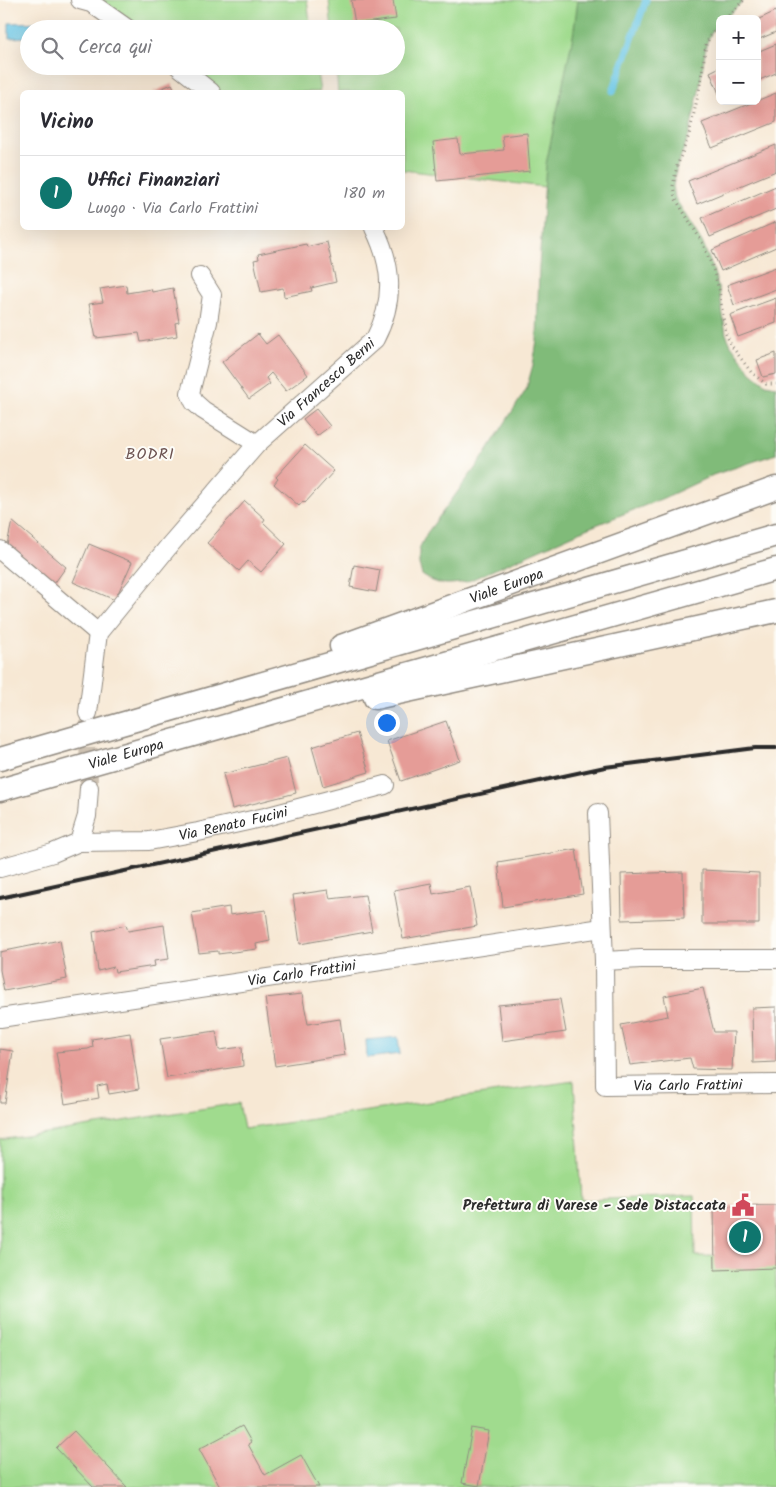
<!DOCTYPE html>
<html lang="it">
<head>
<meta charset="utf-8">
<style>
	body { margin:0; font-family:Kalam,sans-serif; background:#f2f2f3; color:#2b2b33 }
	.controls { position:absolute; right:15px; top:15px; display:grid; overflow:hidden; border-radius:8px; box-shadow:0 5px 20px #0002 }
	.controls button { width:45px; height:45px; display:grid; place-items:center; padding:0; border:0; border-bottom:1px solid #e1e1e2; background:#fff; color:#2b2b33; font:25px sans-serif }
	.you { position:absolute; left:386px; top:722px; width:18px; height:18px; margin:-12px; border:4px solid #fff; border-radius:50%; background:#1a73e8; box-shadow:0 0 0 8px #1a73e833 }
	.badge { display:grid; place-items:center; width:32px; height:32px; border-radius:50%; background:#0f766e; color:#fff; font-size:16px; font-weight:700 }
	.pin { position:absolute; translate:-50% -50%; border:2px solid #fff; box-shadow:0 1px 5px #0006 }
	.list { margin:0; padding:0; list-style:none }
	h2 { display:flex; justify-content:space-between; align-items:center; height:65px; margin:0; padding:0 20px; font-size:21px }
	h2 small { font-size:16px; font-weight:400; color:#7c7c81 }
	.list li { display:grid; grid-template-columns:32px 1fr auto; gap:15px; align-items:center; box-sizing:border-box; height:75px; padding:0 20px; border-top:1px solid #e1e1e2 }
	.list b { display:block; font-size:19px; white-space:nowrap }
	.list p { margin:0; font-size:16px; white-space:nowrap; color:#7c7c81 }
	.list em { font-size:16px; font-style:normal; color:#7c7c81 }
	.icon { flex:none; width:28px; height:28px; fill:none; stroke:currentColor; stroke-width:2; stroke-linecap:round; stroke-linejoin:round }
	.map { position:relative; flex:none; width:776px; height:1487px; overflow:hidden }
	.search { position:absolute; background:#fff; box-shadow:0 5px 20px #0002; left:20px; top:20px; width:385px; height:55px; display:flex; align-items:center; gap:12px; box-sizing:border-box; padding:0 18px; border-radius:28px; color:#7c7c81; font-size:19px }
	.panel { position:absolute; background:#fff; box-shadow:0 5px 20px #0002; left:20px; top:90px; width:385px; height:140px; border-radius:8px }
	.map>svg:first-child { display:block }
	.green { fill:#a0db8e; stroke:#66835c }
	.forest { fill:#80bb79; stroke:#567352 }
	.water { fill:#65c4e4; stroke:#487888 }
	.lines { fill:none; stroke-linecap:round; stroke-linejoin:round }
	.stream { stroke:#65c4e4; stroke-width:7 }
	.building { fill:#e59c97 }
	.minor-tunnel { stroke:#cec2b2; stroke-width:18; stroke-dasharray:18 9; stroke-linecap:butt }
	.minor-casing { stroke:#918a80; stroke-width:20 }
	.tertiary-casing { stroke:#918a80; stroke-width:25 }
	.path { stroke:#918a80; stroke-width:3; stroke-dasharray:1 4; stroke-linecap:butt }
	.minor { stroke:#fff; stroke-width:18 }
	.tertiary { stroke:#fff; stroke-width:22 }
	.rail { stroke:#2b2b2b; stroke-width:4 }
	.labels { text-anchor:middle; stroke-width:4; stroke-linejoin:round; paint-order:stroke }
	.street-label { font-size:15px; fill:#2b2b2b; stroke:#fdfcf7 }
	.poi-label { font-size:15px; font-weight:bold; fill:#2b2b2b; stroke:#fdfcf7; text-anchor:end }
	.neighbourhood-label { font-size:16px; letter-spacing:1px; fill:#6c5351; stroke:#fdfcf7 }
</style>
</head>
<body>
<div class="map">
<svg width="776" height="1487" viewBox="0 0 776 1487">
	<rect width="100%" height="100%" fill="#fdfcf7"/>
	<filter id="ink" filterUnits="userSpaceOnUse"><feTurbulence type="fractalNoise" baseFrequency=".02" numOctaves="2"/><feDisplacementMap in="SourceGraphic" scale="10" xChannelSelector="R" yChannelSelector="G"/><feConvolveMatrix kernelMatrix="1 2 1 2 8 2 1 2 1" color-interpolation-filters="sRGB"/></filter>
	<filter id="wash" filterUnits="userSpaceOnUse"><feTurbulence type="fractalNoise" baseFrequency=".0096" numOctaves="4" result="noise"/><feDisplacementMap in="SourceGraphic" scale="20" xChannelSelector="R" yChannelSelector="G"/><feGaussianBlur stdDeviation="1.12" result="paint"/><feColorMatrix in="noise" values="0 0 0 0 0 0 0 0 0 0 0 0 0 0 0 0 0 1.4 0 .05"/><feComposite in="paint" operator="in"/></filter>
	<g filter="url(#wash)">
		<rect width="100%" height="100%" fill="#f7e8d4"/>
		<g class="green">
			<path d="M92,0h215l4,29h-179z"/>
			<path d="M329,0h270l-54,187 -142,-17 -1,-78h-64l-2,-26h60v-37h-64z"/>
			<path d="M184,66h132l4,26h-100z"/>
			<path d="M574,1081l7,119 113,-4 1,60 81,1v230h-776v-347l239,-37 5,26z"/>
		</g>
		<path class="forest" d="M578,0h166l-19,19h-5v5l-9,9 -5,12 -7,46 -10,44 -12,31 -4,20 2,12 27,44 10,24 7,24 7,44 5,11 20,27 15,12 10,2v68l-63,21 -47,22 -80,32 -120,53c-18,3 -28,4 -44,-7l-3,-11v-15l8,-16 55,-74 44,-69 7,-25 4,-25 2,-73 7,-103 27,-128z"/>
		<g class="water">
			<path d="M48,22v7h-19v8l-20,1v-15z"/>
			<path d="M398,1037l2,17 -33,4 -1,-18z"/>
		</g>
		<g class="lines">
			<path class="stream" d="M613,91l33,-91"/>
		</g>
		<g id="blocks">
			<g class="building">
				<path d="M351,0h42l3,19 -41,5z"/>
				<path d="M776,11v21l-19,8v-20z"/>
				<path d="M776,44v29l-19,8v-29z"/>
				<path d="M720,67v29l-10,-24z"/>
				<path d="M172,84l4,8h-23z"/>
				<path d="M776,93v29l-64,26 -10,-25z"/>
				<path d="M527,133l3,38 -93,10 -4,-39 25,-3 2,15 44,-4 -2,-14z"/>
				<path d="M776,145v26l-79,33 -9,-23z"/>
				<path d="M776,186v23l-66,28 -8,-19z"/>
				<path d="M776,222v25l-55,24 -9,-21z"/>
				<path d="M327,242l9,40 -25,6 1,3 -28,6 -1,-9 -22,4 -7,-32 5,-1 -1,-5 48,-10 1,3z"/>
				<path d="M776,267v22l-42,16 -7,-20z"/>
				<path d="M126,285l1,8 24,-4 1,3 21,-4 6,34 -4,1 2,13 -36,6 -2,-9 -43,5 -7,-34 14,-2 -3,-13z"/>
				<path d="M776,298v25l-38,14 -8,-22z"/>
				<path d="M258,334l8,10 12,-9 30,40 -22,16 -15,-18 -5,5 4,6 -21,15 -27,-37z"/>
				<path d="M776,353v21l-13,3 -6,-17z"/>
				<path d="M316,409l14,17 -13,10 -14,-17z"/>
				<path d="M305,445l29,26 -29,32 -2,-2 -4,5 -25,-22 4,-5 -2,-2z"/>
				<path d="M245,501l20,18 -2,3 23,22 -25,28 -13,-11 -9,10 -32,-28z"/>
				<path d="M12,521l54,46 -12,17 -47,-39z"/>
				<path d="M89,544l43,18 -17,38 -42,-18z"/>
				<path d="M354,565l26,5 -4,22 -26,-5z"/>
				<path d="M446,721l14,39 -59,21 -14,-40z"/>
				<path d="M357,733l12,39 -46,14 -11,-39z"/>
				<path d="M287,758l9,35 -64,16 -9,-35z"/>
				<path d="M576,849l7,45 -80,13 -5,-45z"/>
				<path d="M702,870l57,3v51h-57z"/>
				<path d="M683,872l1,46 -62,2 -1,-46z"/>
				<path d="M431,883l2,11 37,-7 7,39 -74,13 -9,-49z"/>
				<path d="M328,890l2,9 35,-4 7,36 -72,13 -7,-49z"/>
				<path d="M229,907l1,8 36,-5 4,31 -14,3 1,5 -39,5v-3l-19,2 -7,-40z"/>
				<path d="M126,925l2,6 36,-6 5,34 -15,2 1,5 -40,6 -1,-5 -16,4 -5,-39z"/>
				<path d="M60,940l7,39 -63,12 -4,-21v-18z"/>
				<path d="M703,988l11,44h20l-2,38 -39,-1 -3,-11 -60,7 -9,-40 47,-9 -4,-20z"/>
				<path d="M302,994l6,30 32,-5 5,36 -70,11 -10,-68z"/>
				<path d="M560,999l6,33 -64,9 -4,-36z"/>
				<path d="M776,1007v55l-23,1 -1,-55z"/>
				<path d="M216,1031l3,19 23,-3 1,19 -76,12 -7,-39z"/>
				<path d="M130,1033l9,56 -30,5 -2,-10 -10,2 2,12 -34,6 -9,-52 32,-3 5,-2 -1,-8z"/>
				<path d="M0,1049l13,2 -8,52h-5z"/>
				<path d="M776,1205v63l-61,2 -1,-64z"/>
				<path d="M242,1426l9,16 -3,2 17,31 36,-20 18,32h-99l-21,-38z"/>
				<path d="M472,1428l17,3 -10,55 -17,-3z"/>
				<path d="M74,1431l53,56h-34l-37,-39z"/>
			</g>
		</g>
	</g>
	<g filter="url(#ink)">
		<use href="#blocks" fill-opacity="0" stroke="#918a80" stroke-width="1"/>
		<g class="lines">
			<path class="minor-tunnel" d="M88,721l1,67"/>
			<defs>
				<g id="minor">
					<path d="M80,0l11,3 37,26"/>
					<path d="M178,66l33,26"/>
					<path d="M200,276l12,19 -4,27 -18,71 4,9 9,8 54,34"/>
					<path d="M0,550l98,83"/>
					<path id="s1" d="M88,713l10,-80 71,-87 88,-102 118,-105c20,-39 18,-73 -1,-111"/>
					<path d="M598,813l6,148"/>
					<path id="s2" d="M79,842l70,-1 49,-9 67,-15 120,-32"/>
					<path d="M0,868l53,-15 26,-11 8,-26 2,-28"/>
					<path id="s3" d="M776,959h-135l-37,2 1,125 171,-2"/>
					<path id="s4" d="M0,1018l602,-90"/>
				</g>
				<g id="tertiary">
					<path id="s5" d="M341,646l435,-158"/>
					<path d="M375,698l401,-87"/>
					<path d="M0,759l776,-224"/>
					<path id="s6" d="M0,790l776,-221"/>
				</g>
			</defs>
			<use href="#minor" class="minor-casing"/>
			<use href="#tertiary" class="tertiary-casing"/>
			<g class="path">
				<path d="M725,19l19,-19"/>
				<path d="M720,24l-9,9 -5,12 -7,46 -10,44 -12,31 -4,20 2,12 27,44 10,24 7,24 7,44 5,11 20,27 15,12h10"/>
			</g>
			<use href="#minor" class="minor"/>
			<use href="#tertiary" class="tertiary"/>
			<path class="rail" d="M0,898l605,-131 150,-19h21"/>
		</g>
	</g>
	<defs>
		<symbol id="civic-bare" viewBox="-9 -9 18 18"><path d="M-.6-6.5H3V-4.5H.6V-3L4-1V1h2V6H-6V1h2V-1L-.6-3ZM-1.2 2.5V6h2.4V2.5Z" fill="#d1495b" stroke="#fdfcf7" stroke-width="2.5" paint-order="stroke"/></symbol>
	</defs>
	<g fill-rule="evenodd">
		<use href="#civic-bare" x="727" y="1189" width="32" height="32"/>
	</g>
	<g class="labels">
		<g class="street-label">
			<text dy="5" stroke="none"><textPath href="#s1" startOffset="420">Via Francesco Berni</textPath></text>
			<text dy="5" stroke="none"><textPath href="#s5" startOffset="176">Viale Europa</textPath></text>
			<text dy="5" stroke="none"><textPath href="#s6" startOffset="131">Viale Europa</textPath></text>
			<text dy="5" stroke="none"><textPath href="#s2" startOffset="156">Via Renato Fucini</textPath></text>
			<text dy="5" stroke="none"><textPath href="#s4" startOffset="305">Via Carlo Frattini</textPath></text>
			<text dy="5" stroke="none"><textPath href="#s3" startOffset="380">Via Carlo Frattini</textPath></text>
		</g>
		<g class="poi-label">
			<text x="726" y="1210">Prefettura di Varese - Sede Distaccata</text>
		</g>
		<g class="neighbourhood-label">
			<text x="150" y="459">BODRI</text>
		</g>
	</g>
</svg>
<div class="controls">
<button>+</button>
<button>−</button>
</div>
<div class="you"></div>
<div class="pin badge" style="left:745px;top:1237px">1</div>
<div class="search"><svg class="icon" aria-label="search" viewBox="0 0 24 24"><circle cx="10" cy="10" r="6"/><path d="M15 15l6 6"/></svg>Cerca qui</div>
<section class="panel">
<h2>Vicino<small></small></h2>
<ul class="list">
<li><span class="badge">1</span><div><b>Uffici Finanziari</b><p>Luogo · Via Carlo Frattini</p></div><em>180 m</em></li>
</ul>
</section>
</div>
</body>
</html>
